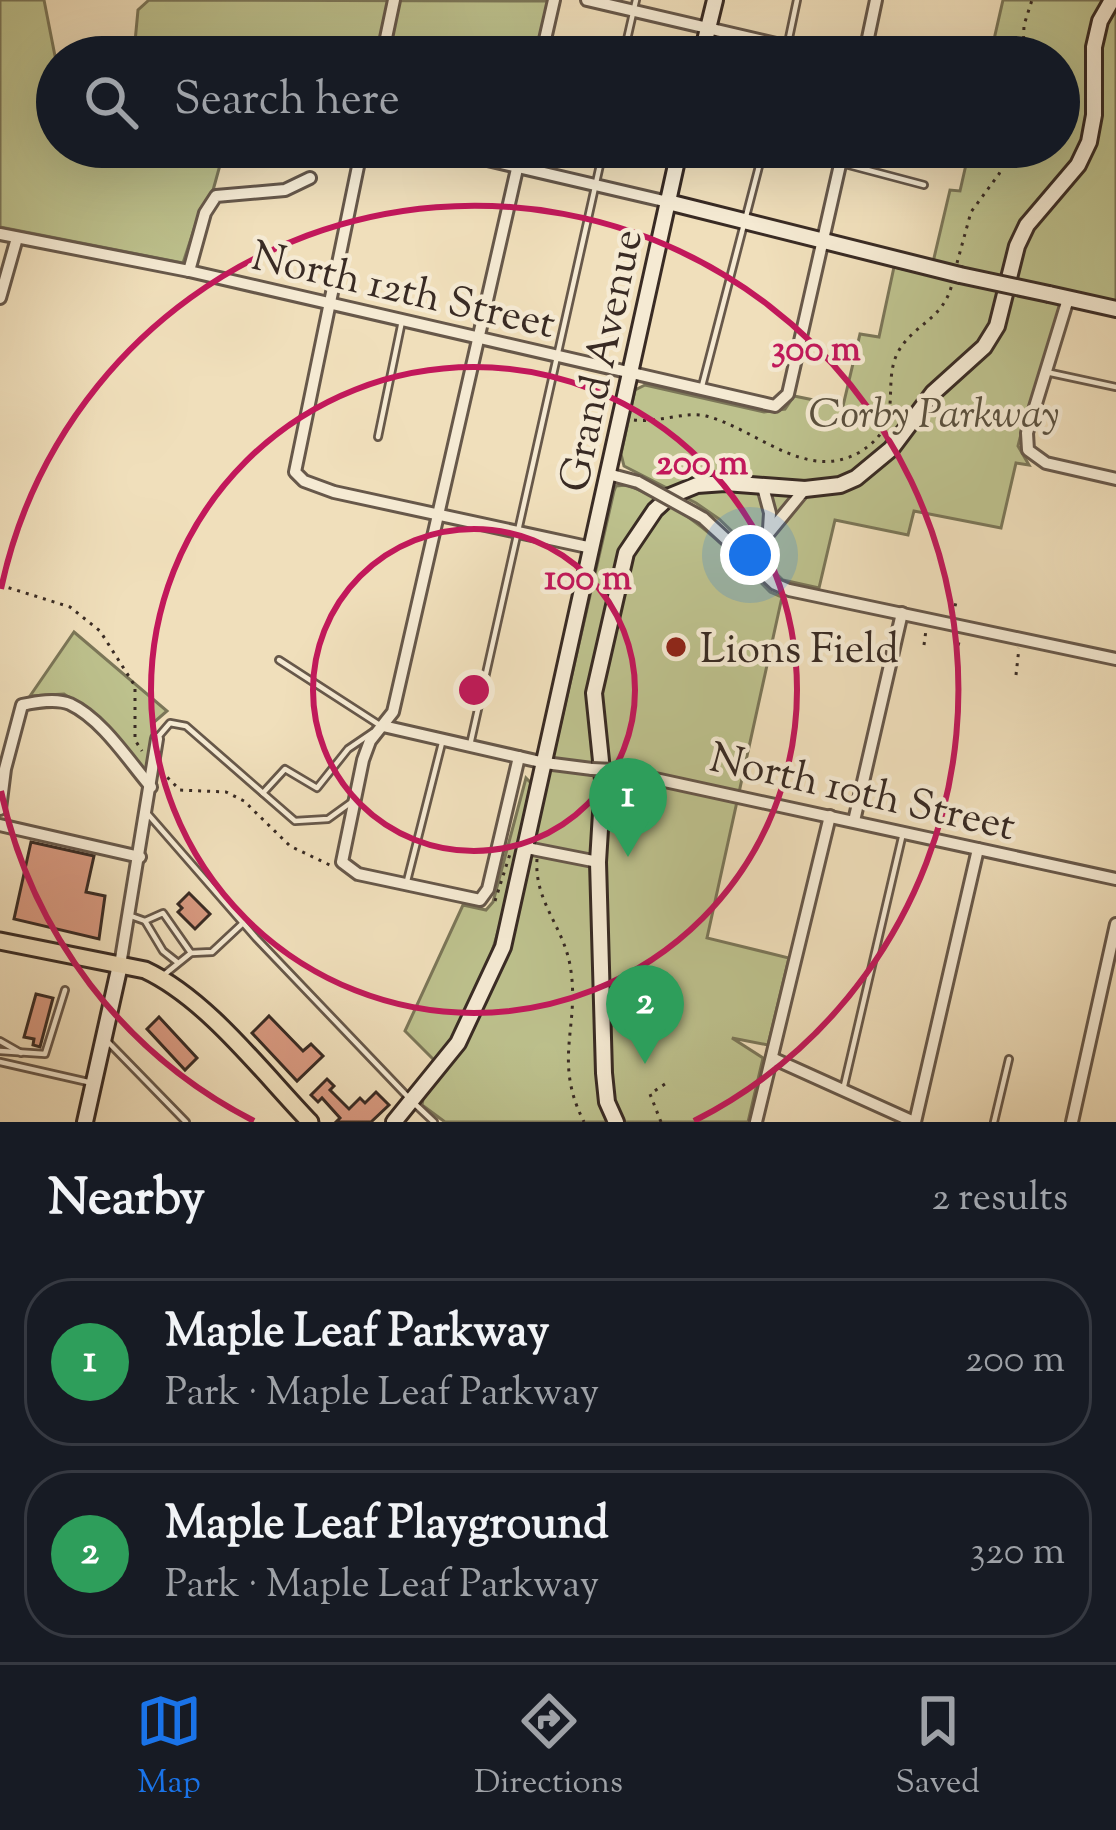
<!DOCTYPE html>
<html lang="en">
<head>
<meta charset="utf-8">
<style>
	body { margin:0; font-family:"Sorts Mill Goudy",serif; background:#242831; color:#f1f3f6 }
	.you { position:absolute; left:750px; top:555px; width:42px; height:42px; margin:-30px; border:9px solid #fff; border-radius:50%; background:#1a73e8; box-shadow:0 0 0 18px #1a73e833 }
	.badge { display:grid; place-items:center; width:78px; height:78px; border-radius:50%; background:#1a73e8; color:#fff; font-size:39px; font-weight:700 }
	.pin { position:absolute; translate:-50% -99px; filter:drop-shadow(0 3px 6px #0008) }
	.pin::after { content:''; position:absolute; top:63px; width:42px; height:36px; background:inherit; clip-path:polygon(0 0,100% 0,50% 100%) }
	.list { margin:0; padding:0; list-style:none }
	h2 { display:flex; justify-content:space-between; align-items:center; height:156px; margin:0; padding:0 48px; font-size:51px }
	h2 small { font-size:39px; font-weight:400; color:#9ea1a6 }
	.list li { display:grid; grid-template-columns:78px 1fr auto; gap:36px; align-items:center; box-sizing:border-box; height:168px; margin:0 24px 24px; padding:0 24px; border:3px solid #363941; border-radius:48px }
	.list b { display:block; font-size:45px; white-space:nowrap }
	.list p { margin:0; font-size:39px; white-space:nowrap; color:#9ea1a6 }
	.list em { font-size:39px; font-style:normal; color:#9ea1a6 }
	.icon { flex:none; width:66px; height:66px; fill:none; stroke:currentColor; stroke-width:2; stroke-linecap:round; stroke-linejoin:round }
	.map { position:relative; flex:none; width:1116px; height:1122px; overflow:hidden }
	.search { position:absolute; background:#171b24; box-shadow:0 12px 48px #0002; left:36px; right:36px; top:36px; height:132px; display:flex; align-items:center; gap:30px; box-sizing:border-box; padding:0 42px; border-radius:66px; color:#9ea1a6; font-size:45px }
	.sheet { height:540px; background:#171b24 }
	nav { display:flex; justify-content:space-around; align-items:center; box-sizing:border-box; height:168px; border-top:3px solid #363941; background:#171b24; font-size:33px; color:#9ea1a6 }
	nav a { display:grid; justify-items:center; gap:6px }
	nav .on { color:#1a73e8 }
	.map>svg:first-child { display:block }
	.green { fill:#bdc18d; stroke:#7b7658; stroke-width:3 }
	.building { fill:#d89980; stroke:#392b24; stroke-width:3 }
	.lines { fill:none; stroke-linecap:round; stroke-linejoin:round }
	.lane-casing { stroke:#67584a; stroke-width:10 }
	.street-casing { stroke:#67584a; stroke-width:16 }
	.secondary-casing { stroke:#392b24; stroke-width:20 }
	.primary-casing { stroke:#392b24; stroke-width:21 }
	.path { stroke:#392b24; stroke-width:3; stroke-dasharray:3 6; stroke-linecap:butt }
	.lane { stroke:#f5ead3; stroke-width:4.5 }
	.street { stroke:#f5ead3; stroke-width:10 }
	.secondary { stroke:#f5ead3; stroke-width:14 }
	.primary { stroke:#f0dfbb; stroke-width:15 }
	.street-bridge-casing { stroke:#67584a; stroke-width:16; stroke-linecap:butt }
	.secondary-bridge-casing { stroke:#392b24; stroke-width:20; stroke-linecap:butt }
	.street-bridge { stroke:#f5ead3; stroke-width:10 }
	.secondary-bridge { stroke:#f5ead3; stroke-width:14 }
	.ring { fill:none; stroke:#c2185b; stroke-width:6 }
	.poi-dot { fill:#8f2418; stroke:#f5ead3; stroke-width:4.5 }
	.labels { text-anchor:middle; stroke-width:9; stroke-linejoin:round; paint-order:stroke }
	.street-label { font-size:42px; fill:#392b24; stroke:#f5ead3 }
	.park-label { font-size:42px; font-style:italic; fill:#5a503e; stroke:#f5ead3 }
	.poi-label { font-size:42px; fill:#392b24; stroke:#f5ead3; text-anchor:start }
	.centre { fill:#c2185b; stroke:#f5ead3; stroke-width:6 }
	.ring-label { font-size:36px; text-anchor:middle; font-weight:bold; fill:#c2185b; stroke:#f5ead3; stroke-width:9; stroke-linejoin:round; paint-order:stroke }
</style>
</head>
<body>
<div class="map">
<svg width="1116" height="1122" viewBox="0 0 1116 1122">
	<rect width="100%" height="100%" fill="#f0dfbb"/>
	<filter id="stains"><feTurbulence type="fractalNoise" baseFrequency=".00167" numOctaves="4"/><feColorMatrix values="0 0 0 0 .2 0 0 0 0 .09 0 0 0 0 .02 0 0 0 .5 -.17"/></filter>
	<radialGradient id="worn" r=".72"><stop offset=".6" stop-color="#630" stop-opacity="0"/><stop offset="1" stop-color="#630" stop-opacity=".3"/></radialGradient>
	<g class="green">
		<path d="M0,0h44l11,56 80,-14 3,-32 11,-10 401,1 -12,56h-481v90h71l1,7 39,-6 25,5 5,-6h27l-13,47 -11,14 -18,55 -183,-36z"/>
		<path d="M1003,0h113v302l-49,-11 -47,147 -2,8 11,19 -13,-2 -15,65 -87,-17 -6,24 -73,-15 -16,68 -36,-8 -64,-61 -23,-16 -72,-37 -3,-12 14,-64 10,-5 119,27 21,-3 9,-13 49,10 17,-72 19,3 15,-70 36,8 20,-85 10,1 10,-44h89v-90h-69z"/>
		<path d="M627,485c64,24 97,60 143,107l12,5 -75,341 82,20 -21,87 -36,-7 31,20 -15,64h-303l-23,-17 1,-6 51,-71 38,-92 102,-445 2,-5z"/>
		<path d="M74,632l93,79 -14,12 -5,52 -52,-59 -32,-22 -34,2z"/>
		<path d="M526,778l5,5c-21,95 -33,200 -95,279l-31,-31 58,-126 23,5 7,-8z"/>
	</g>
	<g class="building">
		<path d="M31,842l63,14 -8,36 19,4 -6,43 -85,-20z"/>
		<path d="M189,893l21,21 -15,15 -17,-17 4,-4 -4,-4z"/>
		<path d="M36,994l17,4 -13,49 -7,-2 1,-6 -10,-2z"/>
		<path d="M269,1016l34,35 8,-7 12,12 -26,25 -45,-48z"/>
		<path d="M159,1017l38,41 -12,12 -38,-41z"/>
		<path d="M327,1079l7,7 -4,4 19,19 11,-11 5,5 11,-11 13,13 -18,17h-35l4,-4 -18,-20 -4,4 -7,-7z"/>
	</g>
	<g class="lines">
		<defs>
			<g id="lane">
				<path d="M623,57l13,-57"/>
				<path d="M785,57l12,-57"/>
				<path d="M841,163l83,22"/>
				<path d="M1046,372l70,15"/>
				<path d="M702,386l62,-239"/>
				<path d="M378,437l24,-116"/>
				<path d="M279,660l99,64"/>
				<path d="M158,737l12,-14 16,3 109,95 33,-2 25,-18"/>
				<path d="M470,745l134,-598"/>
				<path d="M263,793l22,-24 32,19 31,-39 25,-17"/>
				<path d="M147,813l109,125 151,158"/>
				<path d="M406,885l37,-146"/>
				<path d="M131,916l14,5 18,-8 28,40"/>
				<path d="M145,921l18,30 14,11"/>
				<path d="M165,974l26,-21 21,-1 31,-29"/>
				<path d="M0,1041l21,12"/>
				<path d="M109,1043l77,79"/>
				<path d="M0,1051l45,3 20,-64"/>
				<path d="M0,1062l88,20"/>
				<path d="M843,1090l60,-257"/>
				<path d="M415,1104l19,18"/>
				<path d="M994,1122l15,-63"/>
			</g>
			<g id="street">
				<path d="M587,0l245,57"/>
				<path d="M382,57l12,-57"/>
				<path d="M541,57l13,-57"/>
				<path d="M864,57l12,-57"/>
				<path d="M362,147l-67,325 9,9 30,11 258,56"/>
				<path d="M432,147l236,55"/>
				<path d="M0,234l189,37 586,135 13,-12 56,-247"/>
				<path d="M189,271l16,-58 11,-17 69,-6 25,-12"/>
				<path d="M0,298l17,-60"/>
				<path d="M1068,299l-41,134 1,17 18,13 70,16"/>
				<path d="M608,474l30,8"/>
				<path d="M763,487l7,26 -1,16"/>
				<path d="M703,518l72,66 14,6 327,69"/>
				<path d="M749,557l56,-68"/>
				<path d="M383,726l162,37 47,6"/>
				<path d="M519,757l-31,132 -8,11 -122,-26 -16,-12 21,-102 7,-19 23,-29 129,-565"/>
				<path d="M614,770l502,109"/>
				<path d="M0,809l5,-40 17,-64c14,-3 34,-7 48,-1 32,15 58,56 81,83"/>
				<path d="M854,821l48,-208"/>
				<path d="M0,825l140,32"/>
				<path d="M527,848l71,14"/>
				<path d="M120,965l37,-226"/>
				<path d="M772,1058l142,64"/>
				<path d="M756,1122l74,-306"/>
				<path d="M915,1122l63,-273"/>
				<path d="M1072,1122l44,-198"/>
			</g>
			<g id="secondary">
				<path d="M701,57l14,-57"/>
				<path d="M668,202l292,73"/>
				<path d="M1049,294l67,15"/>
				<path d="M85,1122l35,-157"/>
				<path d="M394,1122l64,-79 45,-96 177,-800"/>
				<path d="M616,1122l-9,-20 -3,-29 -6,-211 5,-82 -9,-87 32,-140 29,-43 15,-14 27,-11 28,-2 80,6 35,-4 16,-7 35,-29 42,-56 51,-46 13,-21 20,-80 10,-21 51,-60 11,-23 5,-27v-68l6,-26 12,-21"/>
			</g>
			<path id="primary" d="M0,941l145,29c62,29 117,102 165,152"/>
		</defs>
		<use href="#lane" class="lane-casing"/>
		<use href="#street" class="street-casing"/>
		<use href="#secondary" class="secondary-casing"/>
		<use href="#primary" class="primary-casing"/>
		<g class="path">
			<path d="M1023,57l1,-32 8,-25"/>
			<path d="M957,263l14,-51 28,-38 13,-27"/>
			<path d="M634,420c24,3 51,-9 72,-4 51,13 100,67 154,36 11,-7 19,-14 25,-26 10,-22 1,-49 12,-72 15,-30 46,-33 55,-70"/>
			<path d="M0,585l70,22 30,24 35,55v54l7,11"/>
			<path d="M953,615l3,-13"/>
			<path d="M924,645l2,-15"/>
			<path d="M956,654l4,-16"/>
			<path d="M1016,675l3,-27"/>
			<path d="M161,771l19,19 46,2 18,9 46,45 44,21"/>
			<path d="M537,859c-3,42 26,67 33,106 11,61 -18,94 14,157"/>
			<path d="M495,901l15,-47"/>
			<path d="M661,1122l-11,-28 15,-10 -1,-4"/>
		</g>
		<use href="#lane" class="lane"/>
		<use href="#street" class="street"/>
		<use href="#secondary" class="secondary"/>
		<use href="#primary" class="primary"/>
		<defs>
			<g id="street-bridge">
				<path d="M638,482l65,36"/>
				<path d="M592,769l22,1"/>
			</g>
			<path id="secondary-bridge" d="M960,275l89,19"/>
		</defs>
		<use href="#street-bridge" class="street-bridge-casing"/>
		<use href="#secondary-bridge" class="secondary-bridge-casing"/>
		<use href="#street-bridge" class="street-bridge"/>
		<use href="#secondary-bridge" class="secondary-bridge"/>
	</g>
	<g class="ring">
		<circle cx="474" cy="690" r="161"/>
		<circle cx="474" cy="690" r="323"/>
		<path d="M254 1121A484 484 0 0 1 1 791M1 589A484 484 0 1 1 694 1121"/>
	</g>
	<circle class="poi-dot" cx="676" cy="647" r="12"/>
	<g class="labels">
		<g class="street-label">
			<text transform="translate(404 288) rotate(13)" y="15">North 12th Street</text>
			<text transform="translate(599 360) rotate(-78)" y="15">Grand Avenue</text>
			<text transform="translate(863 790) rotate(13)" y="15">North 10th Street</text>
		</g>
		<g class="park-label">
			<text x="934" y="427">Corby Parkway</text>
		</g>
		<g class="poi-label">
			<text x="700" y="662">Lions Field</text>
		</g>
	</g>
	<circle cx="474" cy="690" r="18" class="centre"/>
	<g class="ring-label">
		<text x="816" y="360">300 m</text>
		<text x="702" y="474">200 m</text>
		<text x="588" y="589">100 m</text>
	</g>
	<rect width="100%" height="100%" filter="url(#stains)"/>
	<rect width="100%" height="100%" fill="url(#worn)"/>
</svg>
<div class="you"></div>
<div class="pin badge" style="left:628px;top:857px;background:#2e9e5b">1</div>
<div class="pin badge" style="left:645px;top:1064px;background:#2e9e5b">2</div>
<div class="search"><svg class="icon" aria-label="search" viewBox="0 0 24 24"><circle cx="10" cy="10" r="6"/><path d="M15 15l6 6"/></svg>Search here</div>
</div>
<section class="sheet">
<h2>Nearby<small>2 results</small></h2>
<ul class="list">
<li><span class="badge" style="background:#2e9e5b">1</span><div><b>Maple Leaf Parkway</b><p>Park · Maple Leaf Parkway</p></div><em>200 m</em></li>
<li><span class="badge" style="background:#2e9e5b">2</span><div><b>Maple Leaf Playground</b><p>Park · Maple Leaf Parkway</p></div><em>320 m</em></li>
</ul>
</section>
<nav>
<a class="on"><svg class="icon" aria-label="map" viewBox="0 0 24 24"><path d="M3 6l6-2 6 2 6-2v14l-6 2-6-2-6 2zM9 4v14M15 6v14"/></svg>Map</a>
<a><svg class="icon" aria-label="directions" viewBox="0 0 24 24"><path d="M12 3l9 9-9 9-9-9zM9 14v-3h6M13 9l2 2-2 2"/></svg>Directions</a>
<a><svg class="icon" aria-label="saved" viewBox="0 0 24 24"><path d="M7 4h10v16l-5-4-5 4z"/></svg>Saved</a>
</nav>
</body>
</html>
